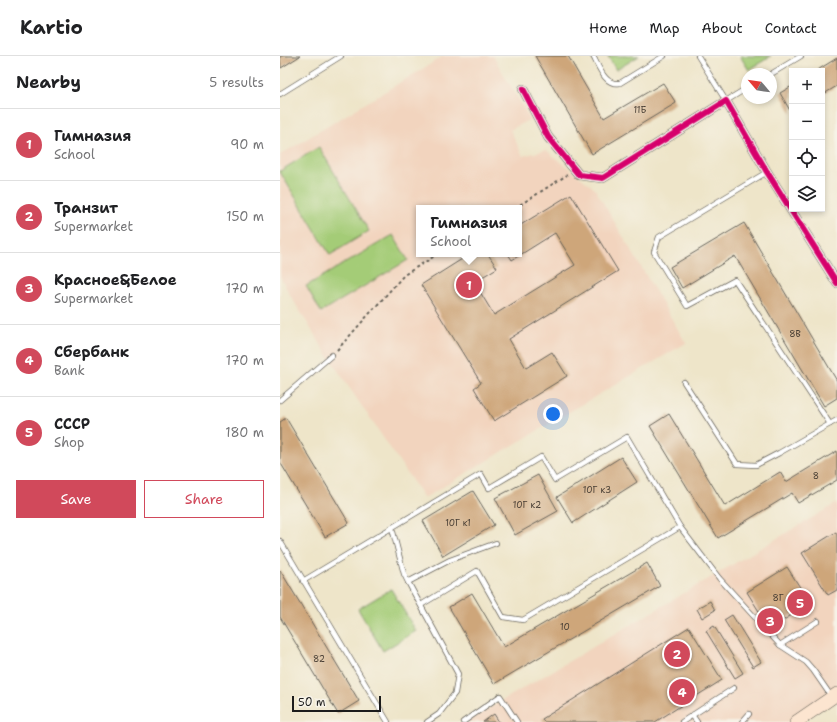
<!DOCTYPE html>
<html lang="en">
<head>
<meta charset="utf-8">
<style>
	body { margin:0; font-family:"Shantell Sans",sans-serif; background:#f2f2f2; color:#202124 }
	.controls { position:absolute; right:12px; top:12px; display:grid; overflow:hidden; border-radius:0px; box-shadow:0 2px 6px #0003 }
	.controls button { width:36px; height:36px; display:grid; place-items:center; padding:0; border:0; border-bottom:1px solid #e0e0e0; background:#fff; color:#202124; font:20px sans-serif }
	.compass { position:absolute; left:461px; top:12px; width:36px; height:36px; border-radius:50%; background:#fff; box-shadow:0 2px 6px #0003; rotate:299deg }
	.scale { position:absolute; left:12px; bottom:10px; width:89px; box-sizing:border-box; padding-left:4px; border:2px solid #1c1c1c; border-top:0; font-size:11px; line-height:14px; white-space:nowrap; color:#1c1c1c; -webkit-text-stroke:3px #f7f3e8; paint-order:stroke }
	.you { position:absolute; left:273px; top:358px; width:14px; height:14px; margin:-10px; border:3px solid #fff; border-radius:50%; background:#1a73e8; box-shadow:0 0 0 6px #1a73e833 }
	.badge { display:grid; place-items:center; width:26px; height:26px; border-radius:50%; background:#d1495b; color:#fff; font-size:13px; font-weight:700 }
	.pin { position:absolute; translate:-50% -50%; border:2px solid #fff; box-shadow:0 1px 4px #0006 }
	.popup { position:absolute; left:136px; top:149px; width:106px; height:52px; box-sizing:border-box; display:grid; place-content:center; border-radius:0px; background:#fff; filter:drop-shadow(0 1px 3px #0005); font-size:13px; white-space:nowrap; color:#757577 }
	.popup b { font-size:15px; color:#202124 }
	.popup::after { content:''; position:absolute; left:50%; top:100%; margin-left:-8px; border:8px solid transparent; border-top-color:#fff }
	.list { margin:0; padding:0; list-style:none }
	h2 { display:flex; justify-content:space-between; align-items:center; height:52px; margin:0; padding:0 16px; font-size:17px }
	h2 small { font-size:13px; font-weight:400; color:#757577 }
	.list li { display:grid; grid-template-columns:26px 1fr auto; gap:12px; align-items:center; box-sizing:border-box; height:72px; padding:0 16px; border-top:1px solid #e0e0e0 }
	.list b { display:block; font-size:15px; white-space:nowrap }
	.list p { margin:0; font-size:13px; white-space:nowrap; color:#757577 }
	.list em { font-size:13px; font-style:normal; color:#757577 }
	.actions { display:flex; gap:8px; padding:12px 16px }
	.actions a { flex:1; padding:9px 0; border:1px solid #d1495b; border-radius:0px; text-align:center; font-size:14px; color:#d1495b }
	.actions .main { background:#d1495b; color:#fff }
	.icon { flex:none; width:22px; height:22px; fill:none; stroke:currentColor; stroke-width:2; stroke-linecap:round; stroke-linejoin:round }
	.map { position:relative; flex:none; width:557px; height:666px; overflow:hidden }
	header { display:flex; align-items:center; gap:24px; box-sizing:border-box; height:56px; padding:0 20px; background:#fff; border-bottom:1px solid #e0e0e0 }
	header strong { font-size:19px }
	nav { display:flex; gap:22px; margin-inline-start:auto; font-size:14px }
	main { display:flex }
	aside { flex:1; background:#fff }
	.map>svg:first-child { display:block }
	.built { fill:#f2d4be; fill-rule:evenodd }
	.green { fill:#a4cc77; stroke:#60744a }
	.building { fill:#cea67a }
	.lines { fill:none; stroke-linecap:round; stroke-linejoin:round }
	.lane-casing { stroke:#666259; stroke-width:6 }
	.street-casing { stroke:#666259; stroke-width:10 }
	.secondary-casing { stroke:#666259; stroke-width:14 }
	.path { stroke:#666259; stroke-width:2; stroke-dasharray:3 3; stroke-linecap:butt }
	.lane { stroke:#fff; stroke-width:4.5 }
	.street { stroke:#fff; stroke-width:9 }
	.secondary { stroke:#fce5d0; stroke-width:13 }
	.cycleway-casing { stroke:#f7f3e8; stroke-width:8 }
	.cycleway { stroke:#d6006c; stroke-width:6 }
	.labels { text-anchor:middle; stroke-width:4; stroke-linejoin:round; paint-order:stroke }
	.number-label { font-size:9px; fill:#483e34 }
</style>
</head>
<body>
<header>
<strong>Kartio</strong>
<nav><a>Home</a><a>Map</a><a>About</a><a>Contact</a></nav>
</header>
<main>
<aside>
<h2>Nearby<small>5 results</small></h2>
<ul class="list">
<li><span class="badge">1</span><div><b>Гимназия</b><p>School</p></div><em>90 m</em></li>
<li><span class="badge">2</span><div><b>Транзит</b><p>Supermarket</p></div><em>150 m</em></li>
<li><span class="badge">3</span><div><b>Красное&amp;Белое</b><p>Supermarket</p></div><em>170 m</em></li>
<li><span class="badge">4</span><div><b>Сбербанк</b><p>Bank</p></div><em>170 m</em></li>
<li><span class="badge">5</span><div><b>СССР</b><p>Shop</p></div><em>180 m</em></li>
</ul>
<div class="actions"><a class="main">Save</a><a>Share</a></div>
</aside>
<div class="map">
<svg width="557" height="666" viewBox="0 0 557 666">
	<rect width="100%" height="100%" fill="#f7f3e8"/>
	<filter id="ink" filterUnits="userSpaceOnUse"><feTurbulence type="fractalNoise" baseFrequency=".025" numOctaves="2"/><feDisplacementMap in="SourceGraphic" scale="8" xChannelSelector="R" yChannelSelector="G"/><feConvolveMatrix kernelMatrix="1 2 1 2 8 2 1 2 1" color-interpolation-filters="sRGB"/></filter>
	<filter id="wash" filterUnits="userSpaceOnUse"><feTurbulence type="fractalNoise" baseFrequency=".012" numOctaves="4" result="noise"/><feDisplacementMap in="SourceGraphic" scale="16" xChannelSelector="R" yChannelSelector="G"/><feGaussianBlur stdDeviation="0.9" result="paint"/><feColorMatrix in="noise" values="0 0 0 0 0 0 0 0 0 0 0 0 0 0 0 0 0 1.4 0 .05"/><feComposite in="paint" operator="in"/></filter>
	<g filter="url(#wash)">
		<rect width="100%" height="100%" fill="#eee5c9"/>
		<g class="built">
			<path d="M164,0h49l37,63 -20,11 13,26 23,-6 49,39 91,154 -262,155 -96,-142 -38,-61 -10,-19v-121zM139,152h100v46h-100z"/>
			<path d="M557,447v194l-40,25h-331z"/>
		</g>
		<g class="green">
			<path d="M328,0h31l-23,14z"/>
			<path d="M460,0h31l-22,14z"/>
			<path d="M39,91l50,84 -39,24 -50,-83v-1z"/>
			<path d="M113,179l15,25 -87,52 -15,-26z"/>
			<path d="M111,533l25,42 -33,20 -25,-42z"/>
		</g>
		<g id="blocks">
			<g class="building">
				<path d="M0,0h20l-19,12z"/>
				<path d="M255,0h33l36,62 59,-35 13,20 -84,51z"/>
				<path d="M557,2v28l-15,9v-24h-6z"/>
				<path d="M512,30v28l-12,-21z"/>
				<path d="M291,138l47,77 -109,68 17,29 26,-16 15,24 -73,45 -20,-33 7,-5 -60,-98 49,-31h18l9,14 -23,14 20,33 81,-50 -20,-32 -43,27 -4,-6h11v-28z"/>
				<path d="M464,167l93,158v17l-13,8 -89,-150 -53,32 -12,-21z"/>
				<path d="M389,358l56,92 55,-34 6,10 51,-31v29l-39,23 -6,-10 -74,45 -68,-112z"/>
				<path d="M6,362l63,105 -24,14 -45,-75v-40z"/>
				<path d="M341,401l16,25 -64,41 -16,-26z"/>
				<path d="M258,419l20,36 -43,24 -20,-37z"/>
				<path d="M193,435l21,34 -51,31 -20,-35z"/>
				<path d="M556,476l1,1v57l-9,5 -26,-42z"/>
				<path d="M367,507l13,23 -166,98 -45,-77 23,-14 32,54z"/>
				<path d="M507,511l23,36 -40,26 -23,-37z"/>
				<path d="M0,514l79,131 -21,13 -58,-97z"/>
				<path d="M430,545l5,9 -13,8 -5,-9z"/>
				<path d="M452,559l29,47 -8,5 -29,-47z"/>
				<path d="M434,570l29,47 -8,5 -29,-47z"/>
				<path d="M409,571l33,53 -67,42h-111l-2,-3z"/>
				<path d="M214,658l5,8h-16z"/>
			</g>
		</g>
	</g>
	<g filter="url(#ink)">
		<use href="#blocks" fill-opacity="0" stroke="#666259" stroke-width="1"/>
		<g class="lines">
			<defs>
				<g id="lane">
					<path d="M313,0c6,11 12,30 27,27l44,-27"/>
					<path d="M418,0l28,45 21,-13"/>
					<path d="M491,18l30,-18"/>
					<path d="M0,38l61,-38"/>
					<path d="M487,116l-108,65 -5,15 33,54 48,-26 95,144"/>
					<path d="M404,326l53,82 19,1 23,-12 58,-33"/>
					<path d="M0,344l52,-45"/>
					<path d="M112,472l12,46 4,8 50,92 -3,19 -16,21 -12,8"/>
					<path d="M0,485l108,181"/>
					<path d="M23,525l178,-107 8,14 52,-31 14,23 72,-43 53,90 39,51 61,67 26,17 7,8 18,26"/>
					<path d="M128,526l42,-22 46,-17"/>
					<path d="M141,549l56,-34 26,46 20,3 157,-93"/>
					<path d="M500,589l38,-24"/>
					<path d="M412,659l5,7"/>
					<path d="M183,666l37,-26 17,26"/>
					<path d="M402,666l52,-34"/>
					<path d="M462,666l7,-8"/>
				</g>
				<path id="street" d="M243,33l25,48 31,38 24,3 123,-77 41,71 70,111"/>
				<path id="secondary" d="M516,666l41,-28"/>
			</defs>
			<use href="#lane" class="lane-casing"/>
			<use href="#street" class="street-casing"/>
			<use href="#secondary" class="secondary-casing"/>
			<g class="path">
				<path d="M235,152l52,-33"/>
				<path d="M57,294l67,-75 34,-21"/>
			</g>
			<use href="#lane" class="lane"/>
			<use href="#street" class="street"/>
			<use href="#secondary" class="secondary"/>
			<defs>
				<path id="cycleway" d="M243,33l25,48 31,38 24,3 123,-77 41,71 70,111"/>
			</defs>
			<use href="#cycleway" class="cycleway-casing"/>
			<use href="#cycleway" class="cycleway"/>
		</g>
	</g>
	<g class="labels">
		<g class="number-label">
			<text x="360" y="57">11Б</text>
			<text x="515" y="281">8В</text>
			<text x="536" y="423">8</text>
			<text x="317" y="437">10Г к3</text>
			<text x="247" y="452">10Г к2</text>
			<text x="178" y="470">10Г к1</text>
			<text x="498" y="545">8Г</text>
			<text x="285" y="574">10</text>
			<text x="39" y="606">82</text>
		</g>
	</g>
</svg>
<div class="controls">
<button>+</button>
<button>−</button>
<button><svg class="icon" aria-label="locate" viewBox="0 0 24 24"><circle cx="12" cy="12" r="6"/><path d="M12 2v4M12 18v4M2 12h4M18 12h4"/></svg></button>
<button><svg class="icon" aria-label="layers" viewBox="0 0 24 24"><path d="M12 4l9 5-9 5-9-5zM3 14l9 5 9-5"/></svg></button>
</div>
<svg class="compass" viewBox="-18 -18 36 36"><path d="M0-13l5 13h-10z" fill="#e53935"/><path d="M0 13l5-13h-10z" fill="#757577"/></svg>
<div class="scale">50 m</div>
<div class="you"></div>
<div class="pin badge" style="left:189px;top:229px">1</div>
<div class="popup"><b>Гимназия</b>School</div>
<div class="pin badge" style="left:397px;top:598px">2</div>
<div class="pin badge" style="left:490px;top:565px">3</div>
<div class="pin badge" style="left:402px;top:636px">4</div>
<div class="pin badge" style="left:520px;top:547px">5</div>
</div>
</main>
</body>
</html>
